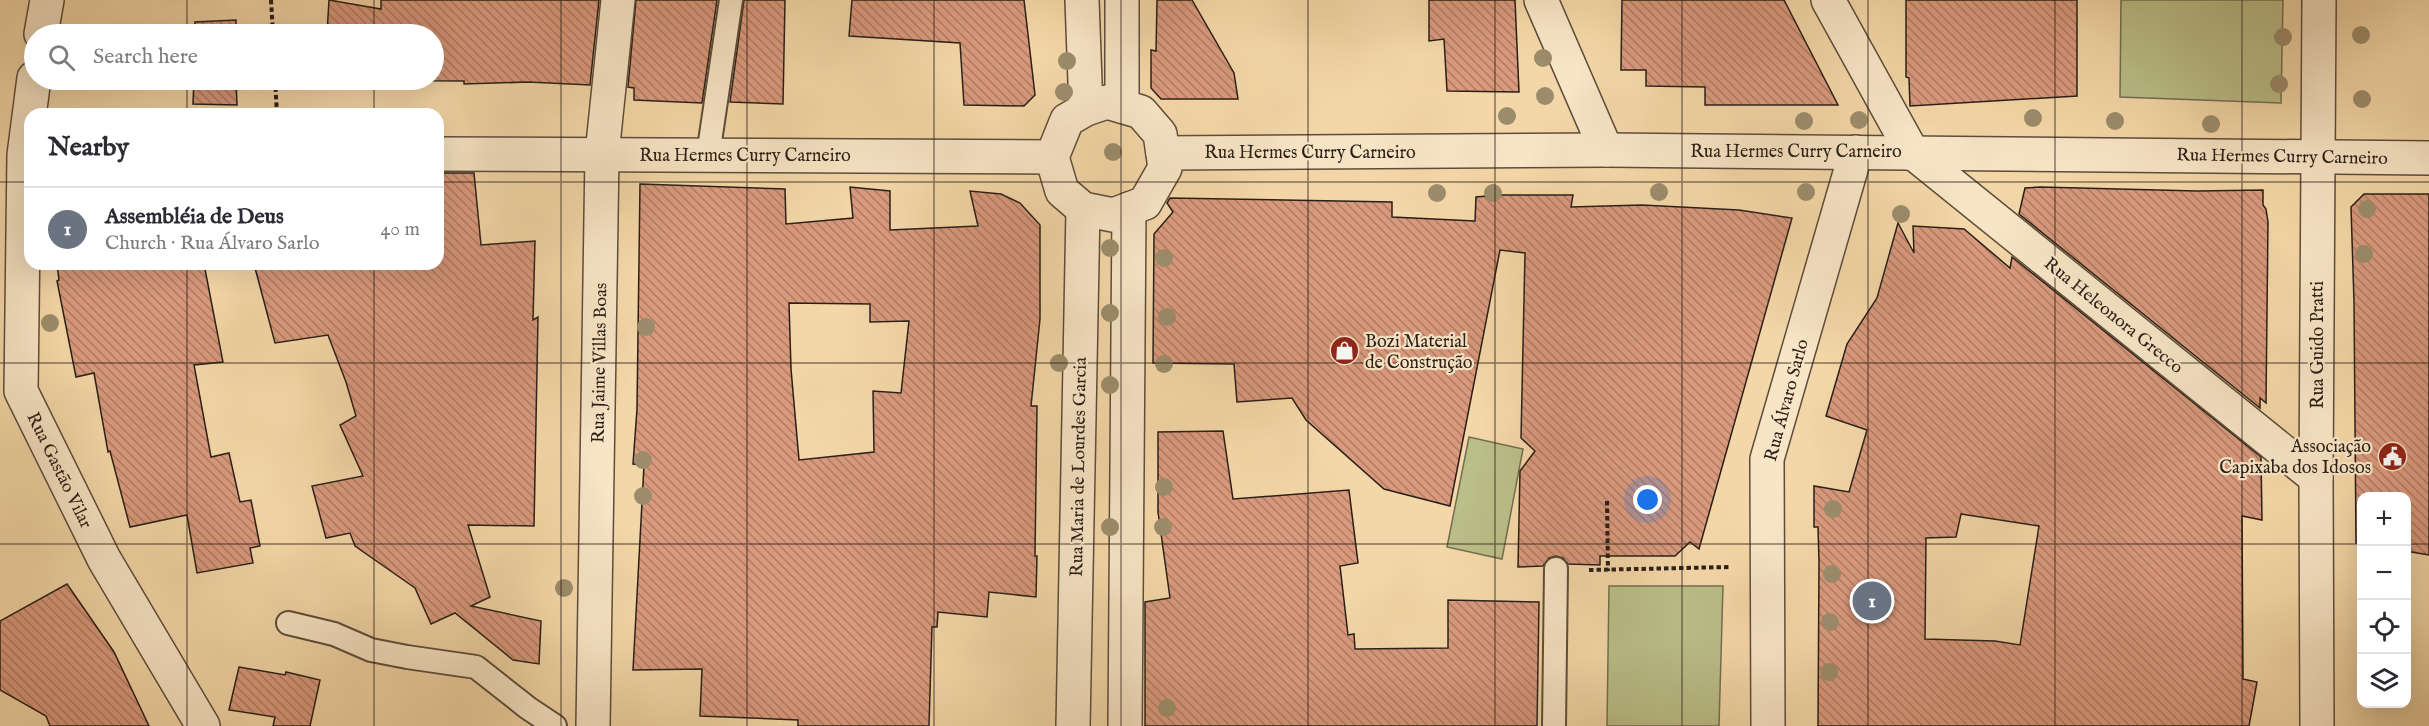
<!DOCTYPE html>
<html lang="en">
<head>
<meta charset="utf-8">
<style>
	body { margin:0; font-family:"IM FELL English",serif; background:#f7f7f7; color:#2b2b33 }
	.controls { position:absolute; right:18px; bottom:18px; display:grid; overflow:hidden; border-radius:12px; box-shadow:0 6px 24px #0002 }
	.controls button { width:54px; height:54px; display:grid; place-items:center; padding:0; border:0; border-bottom:2px solid #e1e1e2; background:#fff; color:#2b2b33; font:30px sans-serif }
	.you { position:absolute; left:1648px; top:500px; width:21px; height:21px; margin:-15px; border:4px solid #fff; border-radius:50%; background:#1a73e8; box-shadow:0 0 0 9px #1a73e833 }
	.badge { display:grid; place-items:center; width:39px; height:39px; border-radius:50%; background:#2563eb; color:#fff; font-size:20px; font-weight:700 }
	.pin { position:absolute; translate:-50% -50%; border:3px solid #fff; box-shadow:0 2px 6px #0006 }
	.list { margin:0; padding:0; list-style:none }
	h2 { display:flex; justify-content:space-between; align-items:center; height:78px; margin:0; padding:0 24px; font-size:26px }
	h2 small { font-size:20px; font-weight:400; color:#7c7c81 }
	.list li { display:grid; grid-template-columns:39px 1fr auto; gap:18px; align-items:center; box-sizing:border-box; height:84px; padding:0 24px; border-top:2px solid #e1e1e2 }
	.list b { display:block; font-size:22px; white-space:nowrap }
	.list p { margin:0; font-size:20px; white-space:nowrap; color:#7c7c81 }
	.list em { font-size:20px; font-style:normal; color:#7c7c81 }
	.icon { flex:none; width:33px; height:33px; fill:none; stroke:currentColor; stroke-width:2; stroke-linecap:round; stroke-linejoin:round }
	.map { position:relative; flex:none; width:2429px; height:726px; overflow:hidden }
	.search { position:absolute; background:#fff; box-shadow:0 6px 24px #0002; left:24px; top:24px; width:420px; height:66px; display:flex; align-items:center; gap:15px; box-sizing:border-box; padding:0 21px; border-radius:33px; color:#7c7c81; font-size:22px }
	.panel { position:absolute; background:#fff; box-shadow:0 6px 24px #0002; left:24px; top:108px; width:420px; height:162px; border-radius:18px }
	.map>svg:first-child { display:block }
	.park { fill:#babe88; stroke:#726e50; stroke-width:1.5 }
	.building { fill:url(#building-back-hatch); stroke:#291f17; stroke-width:1.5; fill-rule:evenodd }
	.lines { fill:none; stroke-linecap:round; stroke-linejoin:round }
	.lane-casing { stroke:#5c4d3b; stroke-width:26 }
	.street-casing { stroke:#5c4d3b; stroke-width:36 }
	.path { stroke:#291f17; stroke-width:4; stroke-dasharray:4.5 3; stroke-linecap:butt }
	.lane { stroke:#f8e5c6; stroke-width:22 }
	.street { stroke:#f8e5c6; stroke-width:33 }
	.tree { fill:#9c8c6b }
	.grid { fill:none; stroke:#291f17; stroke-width:1.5; stroke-opacity:0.55 }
	.labels { text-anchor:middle; stroke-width:4.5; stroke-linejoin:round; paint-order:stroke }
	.street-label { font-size:18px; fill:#291f17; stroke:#f8e5c6 }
	.poi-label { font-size:18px; fill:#291f17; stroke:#f8e5c6; text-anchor:start }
</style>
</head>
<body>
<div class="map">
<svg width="2429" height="726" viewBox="0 0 2429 726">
	<defs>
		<pattern id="building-back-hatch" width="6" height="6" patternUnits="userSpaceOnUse" patternTransform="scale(1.5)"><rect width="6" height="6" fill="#d9997d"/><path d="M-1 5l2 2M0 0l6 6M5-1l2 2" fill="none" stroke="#b07c65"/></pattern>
	</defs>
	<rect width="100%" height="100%" fill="#f4d7a8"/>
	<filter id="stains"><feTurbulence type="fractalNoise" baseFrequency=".00333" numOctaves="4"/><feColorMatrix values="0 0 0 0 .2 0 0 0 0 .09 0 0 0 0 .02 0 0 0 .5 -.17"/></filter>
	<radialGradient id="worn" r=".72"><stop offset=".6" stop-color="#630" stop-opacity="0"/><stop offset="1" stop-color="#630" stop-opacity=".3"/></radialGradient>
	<g class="park">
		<path d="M2121,0h162l-2,103 -161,-6z"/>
		<path d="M1469,437l54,12 -21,110 -55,-12z"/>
		<path d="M1609,586h114l-4,140h-112z"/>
	</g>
	<g class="building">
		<path d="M329,0l52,9v-9h218l-9,85 -62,-3 -64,2v-3l-120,-1h90v-46h-107z"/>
		<path d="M636,0h81l-15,103 -68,-3v-12l-6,-1z"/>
		<path d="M744,0h41l-2,104 -53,-2z"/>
		<path d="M852,0h172l11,95 -11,11 -60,-1 -4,-62 -111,-7z"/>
		<path d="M1157,0h35l42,73 4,26h-77l-10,-11v-38l5,1z"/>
		<path d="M1429,0h86l4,92 -72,-1 -3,-52 -15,2z"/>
		<path d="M1622,0h162l54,105h-133v-18l-59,-1v-16h-25z"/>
		<path d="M1906,0h171v96l-167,10 -1,-28 -3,-1z"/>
		<path d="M236,20v14h-41v-12z"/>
		<path d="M194,80h42l1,25 -44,-1z"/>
		<path d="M438,173h36l7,72 54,-4 -2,79 5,-3 -4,209 -66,-1 22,72 -19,9 70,15 -2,43 -26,-4 -58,-47 -24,11 -16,-36 -60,-42 -5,-13 -24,5 -14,-52 51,-10 -23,-51 16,-9 -10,-34 -18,-47 -53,8 -21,-79h184z"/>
		<path d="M640,184l145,5 1,35 67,-6 -3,-31 40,4v39l88,-4 -8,-35 31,3 19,9 20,22v94l-9,87h6l-2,150h2l-1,41 -47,-5 -2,25 -49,-5 -1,15h-5l-3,99h-131v-6l-98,-4 2,-47 -69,1 11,-205 -11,-1 4,-55zM789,303l81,1v18l39,-1 -8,72 -28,-2 1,61 -75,8 -8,-91z"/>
		<path d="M2040,187l157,4 66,-1v15l3,4 2,13 -2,181 -6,-5v10l-241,-194 6,-26z"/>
		<path d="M2364,194h65v361l-23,-4v-55h-45v48l-5,-1 -2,-241 -3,-95z"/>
		<path d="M1499,195h74l-2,12 71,-2 97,5 53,8 -93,331 -9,-7 -15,14h-75v9l-32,-1 -5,-6 -7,-2 -7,2 -6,8 -25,1 2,-96 15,-20 -14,-13 4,-185 -25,-3 -50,256 -66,-17 -78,-69 -14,-22 -55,4 -3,-38 -81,-1 1,-129 19,-22 -6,-9 3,-5 222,4v15l83,4 1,-24z"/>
		<path d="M1898,223l16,30 -1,-27 51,3 46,39 2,-11 249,200 1,63 -20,-4 1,163 14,3 -8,44h-431l1,-164 -1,-35h-4v-41l35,6 18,-62 -41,-14 21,-72 30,-46zM1961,514l78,12 -19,119 -25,-4 -70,-2 1,-101 30,-1z"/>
		<path d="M57,264h147l19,98 -29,3 17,92 18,-4 11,49 11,-2 9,46 -10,2 3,15 -56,10 -10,-58 -57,12 -20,-76 -2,1 -14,-79 -18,4 -19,-96 2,-1z"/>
		<path d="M1223,431l10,68 116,-9 9,73 -18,3 8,69 6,-1 1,15 93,-1v-48l91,2 -2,124h-392v-124l25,-4 -12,-86v-80z"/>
		<path d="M67,584l47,68 35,74h-99l-4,-10 -46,-26v-69z"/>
		<path d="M239,667l46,8 1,-3 34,8 -10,46h-37l2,-9 -46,-7z"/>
	</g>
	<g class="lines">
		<defs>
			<g id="lane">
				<path d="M708,155l23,-155"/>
				<path d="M288,623l46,11 37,16 36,7 69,10 52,41 27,18"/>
				<path d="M1554,726l2,-157"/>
			</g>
			<g id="street">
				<path d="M1082,0l4,109"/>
				<path d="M1122,0v106"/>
				<path d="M1541,0l65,150"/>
				<path d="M1828,0l84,152 404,326"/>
				<path d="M41,34l6,-34"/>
				<path d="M34,78l-10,77 -3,236 83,168 99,167"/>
				<path d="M1107,102l34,10 19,22 5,34 -20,35 -32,12 -30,-6 -21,-18 -10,-34 15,-37 19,-11z"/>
				<path d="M1163,153l443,-3 823,8"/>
				<path d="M438,154l614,3"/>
				<path d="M593,726l9,-572 16,-154"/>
				<path d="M1073,726l10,-517"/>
				<path d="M1125,726l4,-517"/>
				<path d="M1768,726l-1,-267 89,-307"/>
				<path d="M2317,726l-1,-248 3,-478"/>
			</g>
		</defs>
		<use href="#lane" class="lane-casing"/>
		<use href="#street" class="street-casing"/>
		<g class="path">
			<path d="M271,0l2,34"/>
			<path d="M275,80l2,34"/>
			<path d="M1607,501l1,70"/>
			<path d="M1589,570l142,-3"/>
		</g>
		<use href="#lane" class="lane"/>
		<use href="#street" class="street"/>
	</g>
	<g class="tree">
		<circle cx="2361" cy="35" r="9"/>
		<circle cx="2283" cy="37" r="9"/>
		<circle cx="1543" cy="58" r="9"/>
		<circle cx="1067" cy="61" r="9"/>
		<circle cx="2279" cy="84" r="9"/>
		<circle cx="1064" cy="92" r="9"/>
		<circle cx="1545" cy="96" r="9"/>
		<circle cx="2362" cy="99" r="9"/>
		<circle cx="1507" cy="116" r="9"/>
		<circle cx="2033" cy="118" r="9"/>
		<circle cx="1859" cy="120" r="9"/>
		<circle cx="1804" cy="121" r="9"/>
		<circle cx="2115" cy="121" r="9"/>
		<circle cx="2211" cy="124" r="9"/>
		<circle cx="1113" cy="152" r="9"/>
		<circle cx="1659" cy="192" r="9"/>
		<circle cx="1806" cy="192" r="9"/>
		<circle cx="1437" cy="193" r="9"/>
		<circle cx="1493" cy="193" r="9"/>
		<circle cx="2367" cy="209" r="9"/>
		<circle cx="1901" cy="214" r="9"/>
		<circle cx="1110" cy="248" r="9"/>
		<circle cx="2364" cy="254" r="9"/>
		<circle cx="1164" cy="258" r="9"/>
		<circle cx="1110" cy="313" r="9"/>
		<circle cx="1167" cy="317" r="9"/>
		<circle cx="50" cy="323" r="9"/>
		<circle cx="646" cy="327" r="9"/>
		<circle cx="1059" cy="363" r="9"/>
		<circle cx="1164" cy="364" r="9"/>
		<circle cx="1110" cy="385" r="9"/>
		<circle cx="643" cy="460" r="9"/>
		<circle cx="1164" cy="487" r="9"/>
		<circle cx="643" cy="496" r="9"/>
		<circle cx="1833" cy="509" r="9"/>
		<circle cx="1110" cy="527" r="9"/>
		<circle cx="1163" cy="527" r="9"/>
		<circle cx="1832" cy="574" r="9"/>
		<circle cx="564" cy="588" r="9"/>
		<circle cx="1830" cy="622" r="9"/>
		<circle cx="1829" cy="672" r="9"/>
		<circle cx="1167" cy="708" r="9"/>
	</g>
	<path class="grid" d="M187,0v34M374,0v34M561,0v726M747,0v726M934,0v726M1121,0v726M1308,0v726M1495,0v726M1682,0v726M1868,0v726M2055,0v726M2242,0v726M187,80v34M374,80v34M0,182h30M438,182h1991M187,264v462M374,264v462M0,363h2429M0,544h2362M2406,544h23"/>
	<defs>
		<symbol id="shop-disc" viewBox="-11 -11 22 22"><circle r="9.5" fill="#8f2418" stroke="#f8e5c6"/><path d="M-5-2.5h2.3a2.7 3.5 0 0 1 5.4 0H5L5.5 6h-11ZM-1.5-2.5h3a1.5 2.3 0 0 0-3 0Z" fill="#fff"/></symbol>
		<symbol id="civic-disc" viewBox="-11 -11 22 22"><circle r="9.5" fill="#8f2418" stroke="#f8e5c6"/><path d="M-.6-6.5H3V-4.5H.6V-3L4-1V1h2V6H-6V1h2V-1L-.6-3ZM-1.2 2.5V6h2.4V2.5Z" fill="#fff"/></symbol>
	</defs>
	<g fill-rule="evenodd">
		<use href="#shop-disc" x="1328" y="334" width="33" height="33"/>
		<use href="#civic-disc" x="2376" y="440" width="33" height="33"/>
	</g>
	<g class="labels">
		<g class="street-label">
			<text x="1796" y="157">Rua Hermes Curry Carneiro</text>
			<text x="1310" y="158">Rua Hermes Curry Carneiro</text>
			<text x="745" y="161">Rua Hermes Curry Carneiro</text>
			<text transform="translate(2282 156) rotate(1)" y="6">Rua Hermes Curry Carneiro</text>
			<text transform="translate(2114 315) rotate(39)" y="6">Rua Heleonora Grecco</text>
			<text transform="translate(2317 345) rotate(-90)" y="6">Rua Guido Pratti</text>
			<text transform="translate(599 363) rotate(-89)" y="6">Rua Jaime Villas Boas</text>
			<text transform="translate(1786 400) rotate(-75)" y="6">Rua Álvaro Sarlo</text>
			<text transform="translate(1078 467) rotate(-89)" y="6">Rua Maria de Lourdes Garcia</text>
			<text transform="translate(60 470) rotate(64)" y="6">Rua Gastão Vilar</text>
		</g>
		<g class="poi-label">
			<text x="1365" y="347">Bozi Material<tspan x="1365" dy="21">de Construção</tspan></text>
			<text x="2371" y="452" text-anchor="end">Associação<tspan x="2371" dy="21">Capixaba dos Idosos</tspan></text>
		</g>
	</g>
	<rect width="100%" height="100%" filter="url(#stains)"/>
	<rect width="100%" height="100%" fill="url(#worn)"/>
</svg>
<div class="controls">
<button>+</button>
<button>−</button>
<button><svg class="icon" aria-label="locate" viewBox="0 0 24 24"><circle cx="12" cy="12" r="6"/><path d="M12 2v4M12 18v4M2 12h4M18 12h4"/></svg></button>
<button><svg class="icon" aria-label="layers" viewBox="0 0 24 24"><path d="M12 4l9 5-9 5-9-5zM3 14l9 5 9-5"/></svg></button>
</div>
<div class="you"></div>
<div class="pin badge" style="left:1872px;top:601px;background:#6b7280">1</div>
<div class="search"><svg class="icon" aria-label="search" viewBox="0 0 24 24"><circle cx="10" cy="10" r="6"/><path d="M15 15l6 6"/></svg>Search here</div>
<section class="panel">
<h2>Nearby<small></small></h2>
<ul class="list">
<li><span class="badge" style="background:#6b7280">1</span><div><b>Assembléia de Deus</b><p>Church · Rua Álvaro Sarlo</p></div><em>40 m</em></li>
</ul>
</section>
</div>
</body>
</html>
